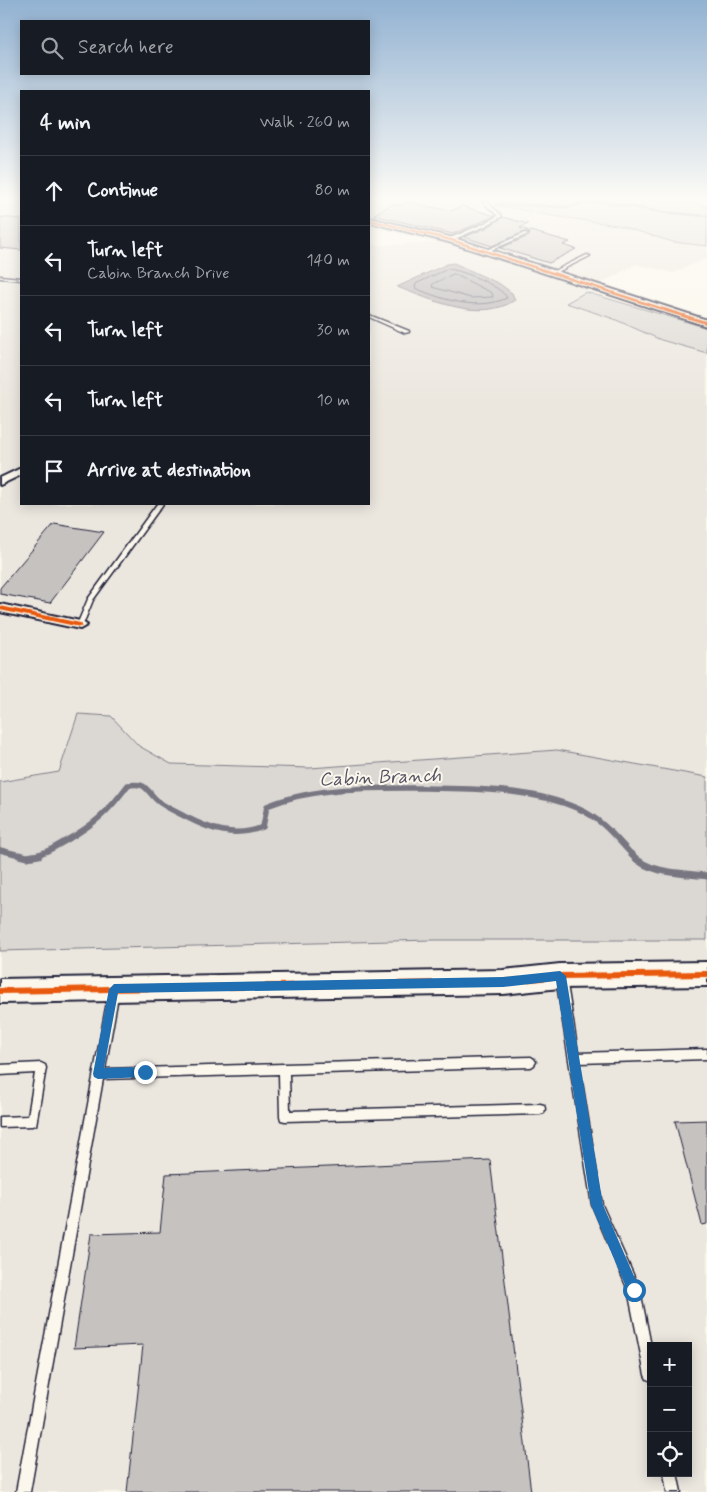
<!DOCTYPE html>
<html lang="en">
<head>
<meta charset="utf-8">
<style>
	body { margin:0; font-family:Mynerve,sans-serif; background:#20242c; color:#f1f3f6 }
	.controls { position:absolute; right:15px; bottom:15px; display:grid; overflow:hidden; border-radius:0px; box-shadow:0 2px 12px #0003 }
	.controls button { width:45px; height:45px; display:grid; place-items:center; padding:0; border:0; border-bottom:1px solid #363941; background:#171b24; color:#f1f3f6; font:25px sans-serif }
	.stop { position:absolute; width:15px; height:15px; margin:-11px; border:4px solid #1f6fb2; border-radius:50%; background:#fff }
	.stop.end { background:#1f6fb2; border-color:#fff; box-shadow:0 1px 5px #0008 }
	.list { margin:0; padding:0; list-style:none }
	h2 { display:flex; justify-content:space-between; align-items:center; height:65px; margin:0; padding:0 20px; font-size:21px }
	h2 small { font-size:16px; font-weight:400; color:#9ea1a6 }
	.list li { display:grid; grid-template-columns:32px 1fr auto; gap:15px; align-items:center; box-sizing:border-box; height:70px; padding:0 20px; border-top:1px solid #363941 }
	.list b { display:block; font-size:19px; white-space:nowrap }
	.list p { margin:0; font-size:16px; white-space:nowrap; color:#9ea1a6 }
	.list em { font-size:16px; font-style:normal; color:#9ea1a6 }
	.icon { flex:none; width:28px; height:28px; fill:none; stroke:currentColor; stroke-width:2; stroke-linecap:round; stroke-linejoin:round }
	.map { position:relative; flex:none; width:707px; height:1492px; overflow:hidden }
	.search { position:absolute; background:#171b24; box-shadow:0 2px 12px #0003; left:20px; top:20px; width:350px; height:55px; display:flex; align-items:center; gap:12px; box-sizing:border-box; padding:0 18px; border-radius:0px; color:#9ea1a6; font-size:19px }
	.panel { position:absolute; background:#171b24; box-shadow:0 2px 12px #0003; left:20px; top:90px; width:350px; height:415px; border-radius:0px }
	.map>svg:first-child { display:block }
	.built { fill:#ebe7df; fill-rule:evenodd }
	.green { fill:#dbd8d3; stroke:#7e7d87 }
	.water { fill:#b1aeb0; stroke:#787681 }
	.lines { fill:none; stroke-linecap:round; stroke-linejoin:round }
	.shore { stroke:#5b5a6a; stroke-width:1 }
	.stream-far2 { stroke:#787681; stroke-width:2.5 }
	.stream-far1 { stroke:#787681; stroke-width:5.5 }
	.stream { stroke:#787681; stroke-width:7 }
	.building { fill:#c6c2c0; stroke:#22223b }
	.lane-casing { stroke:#22223b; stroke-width:3 }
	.street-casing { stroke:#22223b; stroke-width:4 }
	.secondary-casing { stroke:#22223b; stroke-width:4 }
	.lane { fill:#fbf7ec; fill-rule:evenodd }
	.street { fill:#fbf7ec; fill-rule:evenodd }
	.secondary { fill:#fbf7ec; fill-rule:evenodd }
	.cycleway-far3-casing { stroke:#fbf7ec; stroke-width:4 }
	.cycleway-far2-casing { stroke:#fbf7ec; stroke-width:5 }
	.cycleway-far1-casing { stroke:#fbf7ec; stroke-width:6 }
	.cycleway-casing { stroke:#fbf7ec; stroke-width:9 }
	.cycleway-far3 { stroke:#e8590c; stroke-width:2.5 }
	.cycleway-far2 { stroke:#e8590c; stroke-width:3 }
	.cycleway-far1 { stroke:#e8590c; stroke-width:4 }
	.cycleway { stroke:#e8590c; stroke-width:6 }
	.route { fill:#1f6fb2 }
	.labels { text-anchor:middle; stroke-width:4; stroke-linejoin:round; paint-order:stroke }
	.water-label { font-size:19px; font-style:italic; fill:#545364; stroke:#fbf7ec }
</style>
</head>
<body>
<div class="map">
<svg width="707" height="1492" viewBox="0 0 707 1492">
	<rect width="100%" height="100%" fill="#fbf7ec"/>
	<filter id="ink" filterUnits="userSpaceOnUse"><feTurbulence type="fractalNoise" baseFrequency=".02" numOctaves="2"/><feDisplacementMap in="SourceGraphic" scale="10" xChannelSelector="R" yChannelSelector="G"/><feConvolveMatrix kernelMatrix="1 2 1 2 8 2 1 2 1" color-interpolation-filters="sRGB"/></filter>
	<g filter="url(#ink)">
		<g class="built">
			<path d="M369,197h187l-7,6 -22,1 -26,-3 -5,4 57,11 64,9 56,17 34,4v12l-33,15 -38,-9 -70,39 48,16 47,21 46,13v424l-150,-27 -247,18 -140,-4 -31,-18 -28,-30 -52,56 -59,10v-584l21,2v304h348v-262l9,3 58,-2 -67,-17z"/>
			<path d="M432,940h275v552h-707v-541zM651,1346h37v127h-37z"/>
		</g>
		<g class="green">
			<path d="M556,197h113l38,9v40l-34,-4 -56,-17 -64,-9 -58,-11c18,-11 43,8 61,-8z"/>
			<path d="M586,292l121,36v25l-46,-13 -47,-21 -48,-16z"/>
			<path d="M78,714l33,2 28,30 32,18 139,4 247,-18 150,27v163h-275l-432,11v-169l59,-10z"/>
		</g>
		<path class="water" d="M454,263l46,21 12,9 3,7c-34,23 -83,0 -118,-13l50,-23z"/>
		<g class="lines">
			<g class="shore">
				<path d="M448,269c14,1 53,17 59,29 -29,13 -64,2 -92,-10l1,-4z"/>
				<path d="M454,274l38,19 1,4 -22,1 -39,-11 1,-3z"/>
			</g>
			<path class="stream-far2" d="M499,204l67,3 24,-5h15l56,10 46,4"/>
			<g class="stream-far1">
				<path d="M0,850l24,6"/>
				<path d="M31,856c14,-2 24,-9 36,-16 29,-17 41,-28 61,-55 21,-3 17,6 31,17 8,6 18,10 27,15 25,13 49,21 77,10l4,-21c49,-20 106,-18 158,-18 51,1 107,0 154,21 23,10 37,29 54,47"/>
			</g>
			<g class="stream">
				<path d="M19,855l8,2 12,-2"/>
				<path d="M632,855c17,19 50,18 75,21"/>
			</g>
		</g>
		<g class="building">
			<path d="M408,202l43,9 11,-5 33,10 -42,18 -80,-19 19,-11 9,2z"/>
			<path d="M0,217l21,2v31l-21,-2z"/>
			<path d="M503,217l25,7 -8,4 50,14 -7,3 13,4 -27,14 -49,-15 29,-12 1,-3 -4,-2 -34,15 -28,-9 22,-9z"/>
			<path d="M54,524l50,8 -54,71 -50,-9v-6z"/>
			<path d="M707,1120v104l-5,1 -27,-104z"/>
			<path d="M490,1160l41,332h-404l16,-147 -69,3 17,-114 69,-2 6,-58z"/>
		</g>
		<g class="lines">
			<defs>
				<g id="lane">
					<path d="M478,197h4l19,18v2l-16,9 -35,15h-2v-2l35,-15 15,-8z"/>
					<path d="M525,233l3,1 -41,18 -3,-1z"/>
					<path d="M587,255l3,1 -37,18 -3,-1z"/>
					<path d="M0,276l21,2v2l-21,-2z"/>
					<path d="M369,315l40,16v1l-4,1 -36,-16z"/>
					<path d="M157,504h6l-70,96 -11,27h-4l-1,-2 11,-26z"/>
					<path d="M561,974l3,1 2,3 12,75 129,-4v10l-128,4 23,142 38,85 11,56v35l-4,-2 -2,-4 -17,-85 -36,-85 -36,-227 2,-3z"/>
					<path d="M114,987l3,1 2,3 -14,78 426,-12 3,2 2,3 -2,3 -3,2 -242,7 1,37 250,-7 4,1 1,4 -1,4 -4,1 -255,7 -4,-1 -1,-4 -1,-42 -176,5 -73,413h-14l93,-501 2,-3z"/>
					<path d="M41,1063l4,2 1,3 -10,57 -4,1 -32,1v-10l28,-1 7,-43 -35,2v-10z"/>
					<path d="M664,1473h13l4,19h-14z"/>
				</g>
				<g id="street">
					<path d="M369,218l85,20 253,82v6l-258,-84 -80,-20z"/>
					<path d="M21,468v7l-21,10v-7z"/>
					<path d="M0,604l80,17 7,4 -7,4 -80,-17z"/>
				</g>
				<path id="secondary" d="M707,962v24l-147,2 -57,6 -503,9v-24l503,-9 57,-6z"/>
			</defs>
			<use href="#lane" class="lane-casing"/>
			<use href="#street" class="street-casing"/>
			<use href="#secondary" class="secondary-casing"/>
			<use href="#lane" class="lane"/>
			<use href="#street" class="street"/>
			<use href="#secondary" class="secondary"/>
			<defs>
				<path id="cycleway-far3" d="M369,220l82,20 218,71"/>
				<path id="cycleway-far2" d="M665,310l42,13"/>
				<path id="cycleway-far1" d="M0,608l80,17"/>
				<path id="cycleway" d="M0,991l503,-9 57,-6 147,-2"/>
			</defs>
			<use href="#cycleway-far3" class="cycleway-far3-casing"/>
			<use href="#cycleway-far2" class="cycleway-far2-casing"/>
			<use href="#cycleway-far1" class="cycleway-far1-casing"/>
			<use href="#cycleway" class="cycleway-casing"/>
			<use href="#cycleway-far3" class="cycleway-far3"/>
			<use href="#cycleway-far2" class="cycleway-far2"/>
			<use href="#cycleway-far1" class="cycleway-far1"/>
			<use href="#cycleway" class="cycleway"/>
		</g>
	</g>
	<linearGradient id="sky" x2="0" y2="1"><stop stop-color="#92b2d2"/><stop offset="0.49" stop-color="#fdfbf6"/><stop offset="1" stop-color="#fdfbf6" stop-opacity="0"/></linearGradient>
	<rect width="707" height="406" fill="url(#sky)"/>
	<path class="route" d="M560,971l6,5 37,229 37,85 -2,4 -4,2 -5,-2 -38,-89 -35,-224 -53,6 -385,6 -14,75 41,-1 4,1 2,4 -2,4 -4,1 -47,2 -4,-2 -1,-3 16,-85 5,-5 389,-7z"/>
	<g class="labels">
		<g class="water-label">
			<text transform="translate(380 776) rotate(-2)" y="7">Cabin Branch</text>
		</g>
	</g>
</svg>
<div class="controls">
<button>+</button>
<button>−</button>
<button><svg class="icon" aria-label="locate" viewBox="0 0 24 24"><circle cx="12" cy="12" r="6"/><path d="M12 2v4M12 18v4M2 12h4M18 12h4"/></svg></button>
</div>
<div class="stop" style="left:634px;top:1290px"></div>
<div class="stop end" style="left:145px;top:1072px"></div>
<div class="search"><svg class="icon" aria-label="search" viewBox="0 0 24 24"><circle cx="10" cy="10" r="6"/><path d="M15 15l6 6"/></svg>Search here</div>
<section class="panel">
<h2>4 min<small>Walk · 260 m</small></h2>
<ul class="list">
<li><svg class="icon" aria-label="ahead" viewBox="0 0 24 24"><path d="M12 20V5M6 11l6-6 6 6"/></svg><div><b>Continue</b></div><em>80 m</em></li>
<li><svg class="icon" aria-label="left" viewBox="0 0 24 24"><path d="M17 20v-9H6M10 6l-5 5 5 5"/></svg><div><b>Turn left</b><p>Cabin Branch Drive</p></div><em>140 m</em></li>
<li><svg class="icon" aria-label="left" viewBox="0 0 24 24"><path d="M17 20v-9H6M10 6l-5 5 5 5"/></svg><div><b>Turn left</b></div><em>30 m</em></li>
<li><svg class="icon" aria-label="left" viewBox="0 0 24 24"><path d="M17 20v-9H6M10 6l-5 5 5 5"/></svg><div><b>Turn left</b></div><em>10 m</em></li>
<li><svg class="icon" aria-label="arrive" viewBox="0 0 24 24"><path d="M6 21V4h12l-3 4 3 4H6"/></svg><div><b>Arrive at destination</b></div></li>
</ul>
</section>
</div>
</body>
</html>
